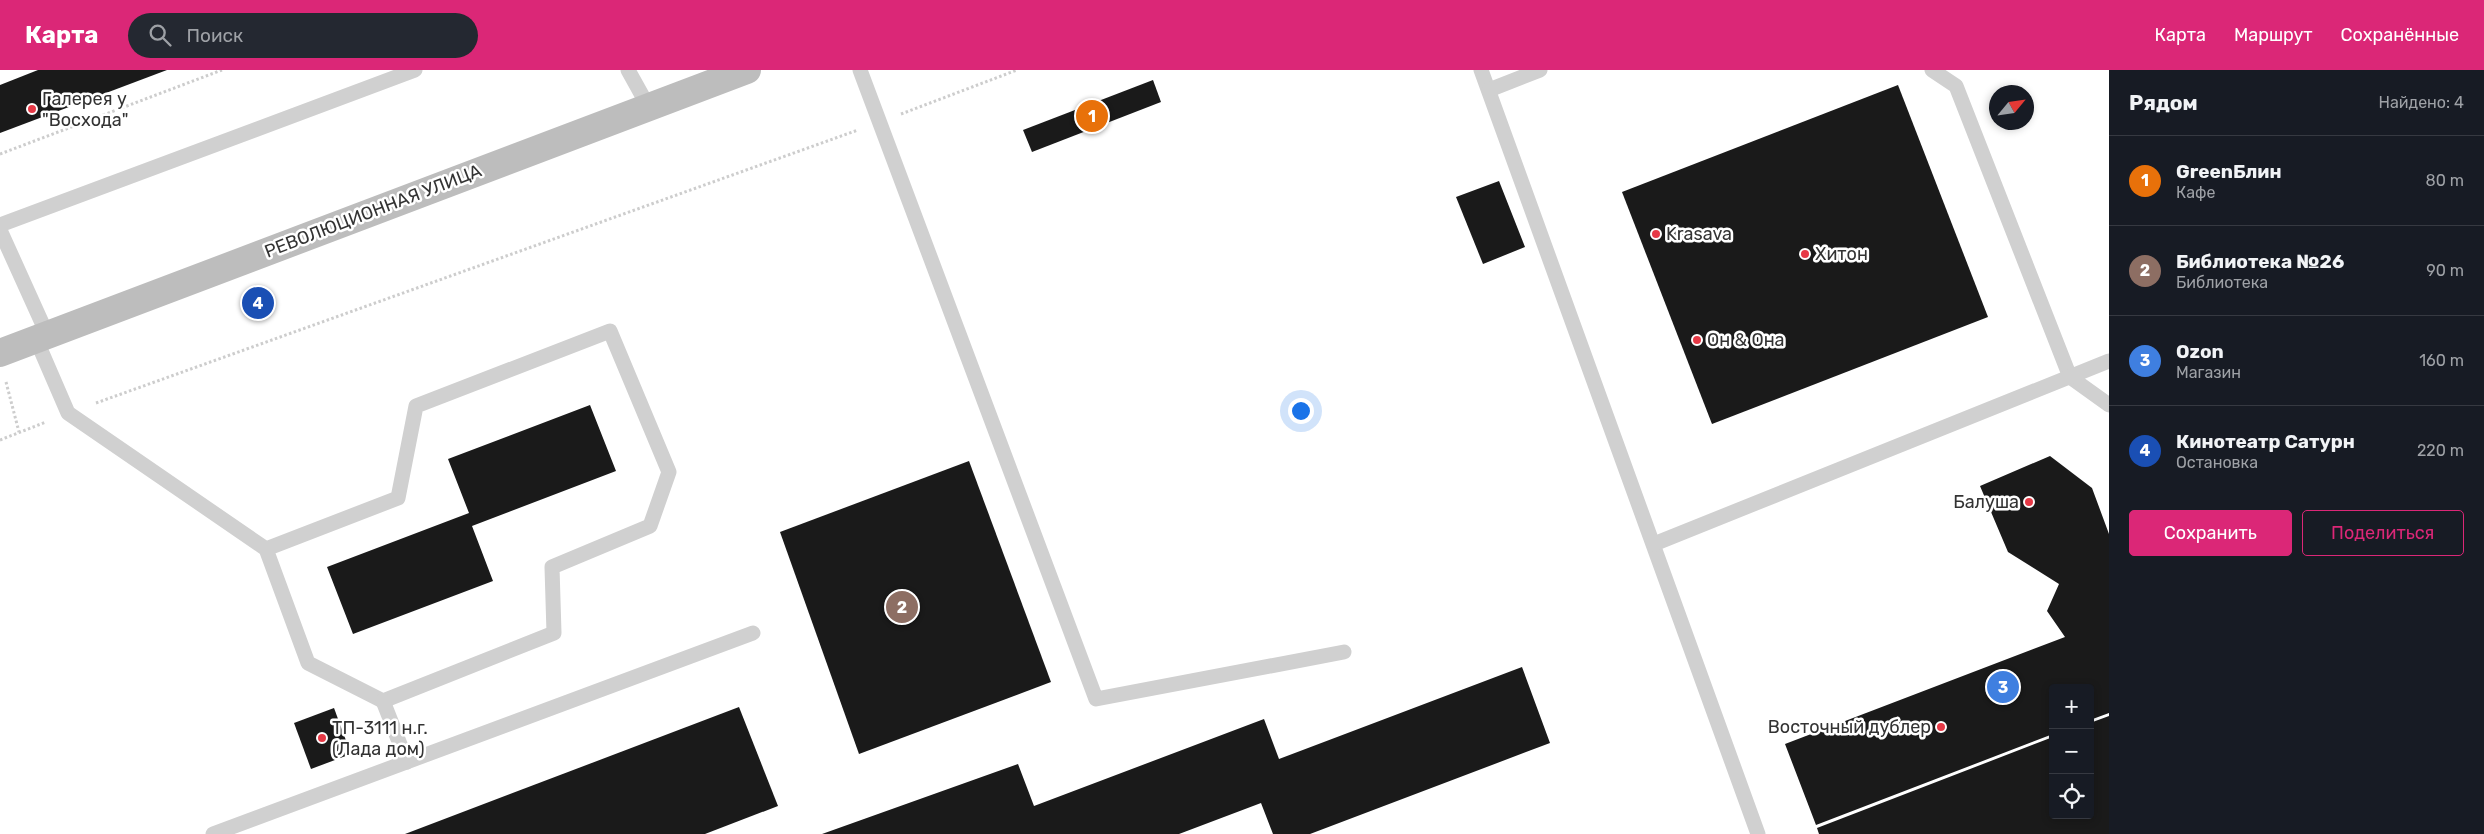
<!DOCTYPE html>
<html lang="ru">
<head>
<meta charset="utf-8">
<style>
	body { margin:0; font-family:Rubik,sans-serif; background:#242831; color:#f1f3f6 }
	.controls { position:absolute; right:15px; bottom:15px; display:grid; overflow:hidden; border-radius:5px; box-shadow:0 2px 8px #0003 }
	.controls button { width:45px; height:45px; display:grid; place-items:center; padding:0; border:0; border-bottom:1px solid #363941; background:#171b24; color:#f1f3f6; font:25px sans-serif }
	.compass { position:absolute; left:1989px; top:15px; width:45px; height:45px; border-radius:50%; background:#171b24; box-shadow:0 2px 8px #0003; rotate:61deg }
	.you { position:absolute; left:1300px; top:340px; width:18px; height:18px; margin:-12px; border:4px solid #fff; border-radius:50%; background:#1a73e8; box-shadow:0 0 0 8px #1a73e833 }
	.badge { display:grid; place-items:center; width:32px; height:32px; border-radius:50%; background:#db2777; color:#fff; font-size:16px; font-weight:700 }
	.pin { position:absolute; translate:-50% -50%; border:2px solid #fff; box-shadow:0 1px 5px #0006 }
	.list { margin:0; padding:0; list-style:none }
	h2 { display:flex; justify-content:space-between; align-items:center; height:65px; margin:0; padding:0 20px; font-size:21px }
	h2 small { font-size:16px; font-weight:400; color:#9ea1a6 }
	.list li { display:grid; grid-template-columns:32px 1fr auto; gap:15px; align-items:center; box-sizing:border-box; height:90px; padding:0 20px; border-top:1px solid #363941 }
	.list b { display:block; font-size:19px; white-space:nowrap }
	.list p { margin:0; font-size:16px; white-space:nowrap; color:#9ea1a6 }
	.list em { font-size:16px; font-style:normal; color:#9ea1a6 }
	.actions { display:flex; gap:10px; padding:15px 20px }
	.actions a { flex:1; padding:11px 0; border:1px solid #db2777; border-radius:5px; text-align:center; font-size:18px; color:#db2777 }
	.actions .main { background:#db2777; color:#fff }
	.icon { flex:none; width:28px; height:28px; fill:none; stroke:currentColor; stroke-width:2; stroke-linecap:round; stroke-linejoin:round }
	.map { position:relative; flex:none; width:2109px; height:764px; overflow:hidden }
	header { display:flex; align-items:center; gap:30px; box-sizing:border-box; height:70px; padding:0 25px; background:#db2777; color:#fff }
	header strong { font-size:24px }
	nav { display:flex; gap:28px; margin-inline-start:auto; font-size:18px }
	.search { width:350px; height:45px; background:#242831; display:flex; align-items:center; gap:12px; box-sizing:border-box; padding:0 18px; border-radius:28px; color:#9ea1a6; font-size:19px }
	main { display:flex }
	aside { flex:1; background:#171b24 }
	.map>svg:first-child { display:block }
	.building { fill:#1a1a1a }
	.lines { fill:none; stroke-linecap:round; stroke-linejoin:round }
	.path { stroke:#cdcdcd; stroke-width:3; stroke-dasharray:2.5 2.5; stroke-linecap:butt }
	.service { stroke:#d0d0d0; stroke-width:15 }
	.secondary { stroke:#bdbdbd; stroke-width:28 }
	.poi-dot { fill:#e63946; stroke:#fff; stroke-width:2 }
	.labels { text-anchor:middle; stroke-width:5; stroke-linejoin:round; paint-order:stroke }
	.poi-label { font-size:18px; fill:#333; stroke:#fff; text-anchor:start }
	.street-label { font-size:18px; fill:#333; stroke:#fff }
</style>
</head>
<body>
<header>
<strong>Карта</strong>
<div class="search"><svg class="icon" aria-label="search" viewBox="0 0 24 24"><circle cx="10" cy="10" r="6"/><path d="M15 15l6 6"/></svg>Поиск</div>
<nav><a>Карта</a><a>Маршрут</a><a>Сохранённые</a></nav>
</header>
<main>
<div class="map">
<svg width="2109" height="764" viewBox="0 0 2109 764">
	<rect width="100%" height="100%" fill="#fff"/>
	<g class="building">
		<path d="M38,0h129l-167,63v-48z"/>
		<path d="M1153,10l8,22 -129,50 -9,-22z"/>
		<path d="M1898,15l90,232 -276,107 -90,-232z"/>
		<path d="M1499,111l26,66 -42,17 -27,-67z"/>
		<path d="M590,335l26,66 -144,55 21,55 -140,53 -26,-67 142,-54 -21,-54z"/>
		<path d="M2050,386l42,32 17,46v179l-19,7v-32h-37v46l-237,91 -31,-81 280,-107 -18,-26 12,-27 -51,-32 -28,-66z"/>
		<path d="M969,391l82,221 -192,72 -79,-222z"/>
		<path d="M1522,597l28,76 -240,91h-37l-12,-31 -82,31h-357l196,-70 16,42 230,-87 15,40z"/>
		<path d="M739,637l39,99 -73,28h-300z"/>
		<path d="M334,638l17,46 -40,15 -17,-46z"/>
		<path d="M2109,646v118h-290l-2,-6 236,-91v78h37v-92z"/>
	</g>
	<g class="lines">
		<g class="path">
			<path d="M901,44l116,-44"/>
			<path d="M0,84l222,-84"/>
			<path d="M6,312l13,50"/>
			<path d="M96,333l762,-273"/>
			<path d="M0,370l46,-18"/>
		</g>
		<g class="service">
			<path d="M628,0l20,36"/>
			<path d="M860,0l236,629 248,-47"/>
			<path d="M1481,0l277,764"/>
			<path d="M1932,0l24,16 114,291 39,28"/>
			<path d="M1489,20l51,-20"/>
			<path d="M0,155l415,-155"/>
			<path d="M0,160l47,104"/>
			<path d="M36,269l32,74 198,136 42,114 75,38 171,-68 -2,-66 98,-41 19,-54 -59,-141 -194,75 -18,92 -132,51"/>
			<path d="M1654,474l455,-183"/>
			<path d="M383,631l24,61"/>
			<path d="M213,764l540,-201"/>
		</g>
		<path class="secondary" d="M0,283l747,-283"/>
	</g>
	<g class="poi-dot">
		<circle cx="32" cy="39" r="5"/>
		<circle cx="1656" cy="164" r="5"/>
		<circle cx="1805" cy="184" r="5"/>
		<circle cx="1697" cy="270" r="5"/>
		<circle cx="2029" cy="432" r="5"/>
		<circle cx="1941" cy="657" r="5"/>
		<circle cx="322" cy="668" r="5"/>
	</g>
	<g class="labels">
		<g class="poi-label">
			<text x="42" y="35">Галерея у<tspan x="42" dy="21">"Восхода"</tspan></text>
			<text x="1666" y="170">Krasava</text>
			<text x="1815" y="190">Хитон</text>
			<text x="1707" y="276">Он &amp; Она</text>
			<text x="2019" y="438" text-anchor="end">Балуша</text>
			<text x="1931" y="663" text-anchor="end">Восточный дублер</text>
			<text x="332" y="664">ТП-3111 н.г.<tspan x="332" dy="21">(Лада дом)</tspan></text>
		</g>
		<g class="street-label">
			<text transform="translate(373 141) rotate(-21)" y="6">РЕВОЛЮЦИОННАЯ УЛИЦА</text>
		</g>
	</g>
</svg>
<div class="controls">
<button>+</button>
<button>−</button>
<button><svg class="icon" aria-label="locate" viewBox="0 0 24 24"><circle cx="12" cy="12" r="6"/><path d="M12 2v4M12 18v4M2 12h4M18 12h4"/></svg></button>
</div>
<svg class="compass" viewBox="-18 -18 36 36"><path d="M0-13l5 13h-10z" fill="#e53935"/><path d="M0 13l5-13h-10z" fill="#9ea1a6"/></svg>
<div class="you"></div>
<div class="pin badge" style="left:1092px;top:46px;background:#e8710a">1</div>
<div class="pin badge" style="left:902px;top:537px;background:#8d6e63">2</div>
<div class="pin badge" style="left:2003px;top:617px;background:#3f7fe0">3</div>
<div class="pin badge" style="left:258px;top:233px;background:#1a4fb4">4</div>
</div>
<aside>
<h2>Рядом<small>Найдено: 4</small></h2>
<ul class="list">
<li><span class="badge" style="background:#e8710a">1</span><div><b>GreenБлин</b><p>Кафе</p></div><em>80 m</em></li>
<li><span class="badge" style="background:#8d6e63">2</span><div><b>Библиотека №26</b><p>Библиотека</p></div><em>90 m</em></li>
<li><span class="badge" style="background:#3f7fe0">3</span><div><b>Ozon</b><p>Магазин</p></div><em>160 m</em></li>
<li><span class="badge" style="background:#1a4fb4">4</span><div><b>Кинотеатр Сатурн</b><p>Остановка</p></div><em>220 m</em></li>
</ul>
<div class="actions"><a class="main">Сохранить</a><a>Поделиться</a></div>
</aside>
</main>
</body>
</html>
